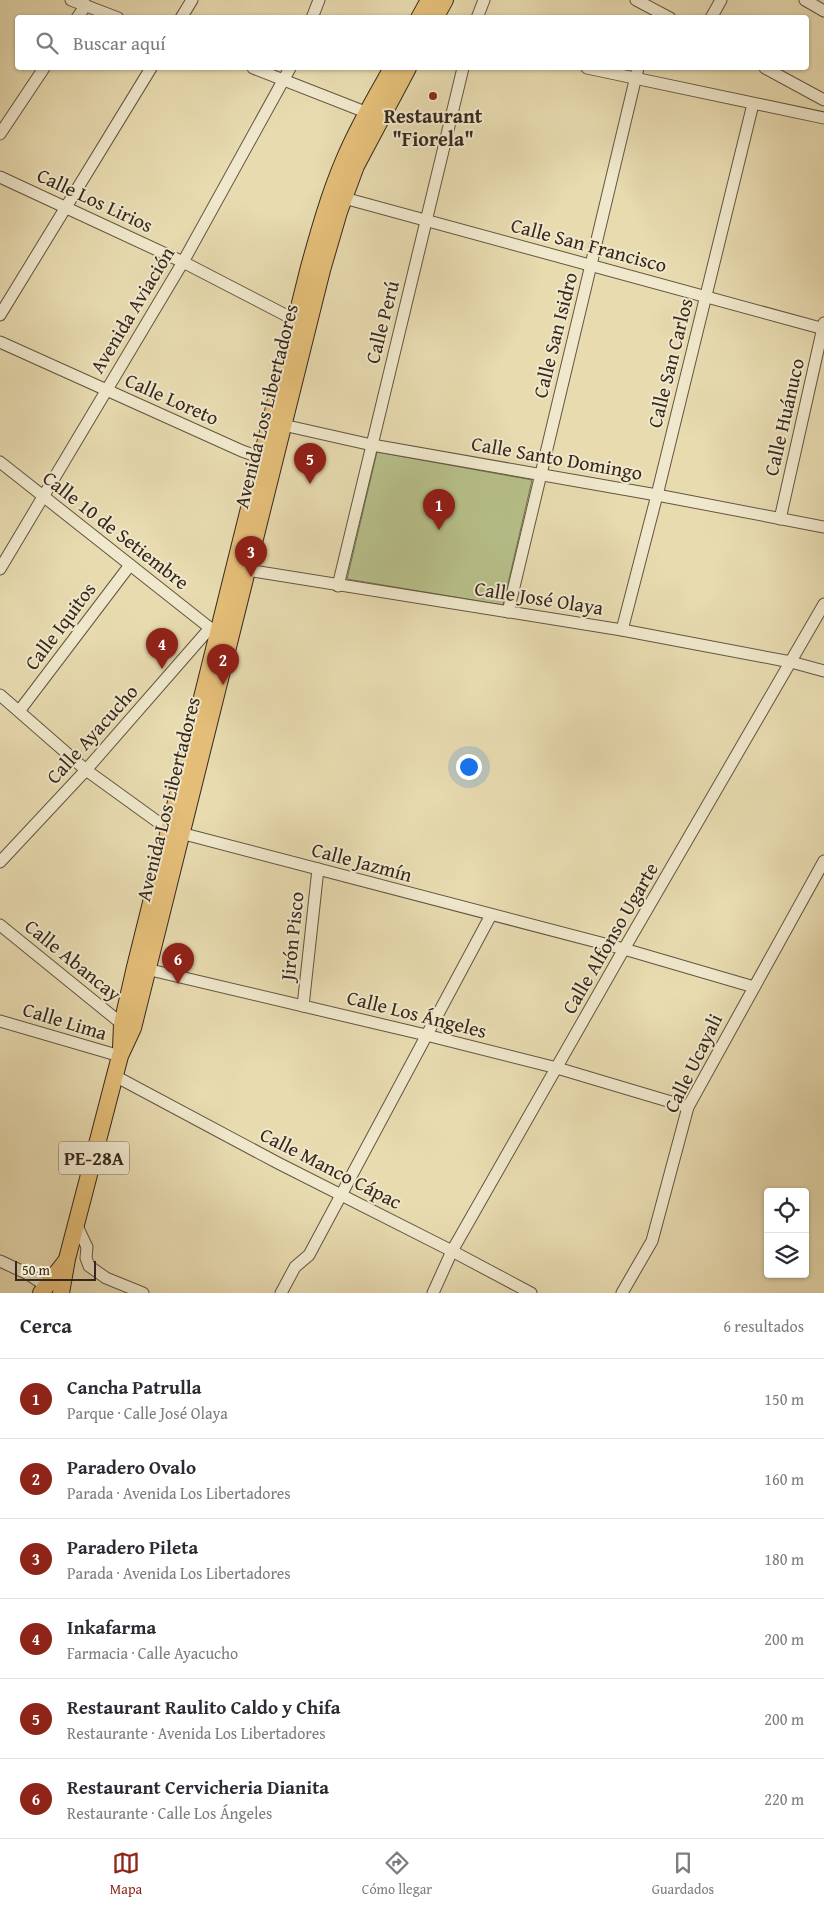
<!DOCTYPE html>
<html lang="es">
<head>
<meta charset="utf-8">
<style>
	body { margin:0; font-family:"Gentium Book Plus",serif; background:#f7f7f7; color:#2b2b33 }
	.controls { position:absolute; right:15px; bottom:15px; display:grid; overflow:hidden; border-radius:5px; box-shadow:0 1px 4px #0004 }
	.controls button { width:45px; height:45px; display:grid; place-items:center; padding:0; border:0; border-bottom:1px solid #e1e1e2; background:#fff; color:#2b2b33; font:25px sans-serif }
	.scale { position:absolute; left:15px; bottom:12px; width:81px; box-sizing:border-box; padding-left:5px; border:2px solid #36281d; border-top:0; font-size:14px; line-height:18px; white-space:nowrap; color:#36281d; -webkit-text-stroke:4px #f0e8cc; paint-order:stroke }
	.you { position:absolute; left:468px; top:766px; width:18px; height:18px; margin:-12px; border:4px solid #fff; border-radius:50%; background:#1a73e8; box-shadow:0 0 0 8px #1a73e833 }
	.badge { display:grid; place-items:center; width:32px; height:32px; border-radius:50%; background:#8f2418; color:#fff; font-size:16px; font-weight:700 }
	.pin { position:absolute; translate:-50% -41px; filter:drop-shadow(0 1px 2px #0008) }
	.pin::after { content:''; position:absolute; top:26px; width:18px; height:15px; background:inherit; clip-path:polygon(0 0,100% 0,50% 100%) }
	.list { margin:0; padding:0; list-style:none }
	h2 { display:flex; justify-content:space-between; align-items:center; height:65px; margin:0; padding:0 20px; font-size:21px }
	h2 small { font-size:16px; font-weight:400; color:#7c7c81 }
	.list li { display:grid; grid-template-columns:32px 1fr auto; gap:15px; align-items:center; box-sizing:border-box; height:80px; padding:0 20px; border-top:1px solid #e1e1e2 }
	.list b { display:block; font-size:19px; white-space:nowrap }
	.list p { margin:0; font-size:16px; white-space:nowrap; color:#7c7c81 }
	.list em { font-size:16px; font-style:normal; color:#7c7c81 }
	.icon { flex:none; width:28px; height:28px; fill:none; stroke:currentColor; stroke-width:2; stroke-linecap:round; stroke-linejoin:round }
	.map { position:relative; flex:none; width:824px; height:1293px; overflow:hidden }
	.search { position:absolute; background:#fff; box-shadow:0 1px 4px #0004; left:15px; right:15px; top:15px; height:55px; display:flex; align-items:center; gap:12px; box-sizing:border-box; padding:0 18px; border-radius:5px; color:#7c7c81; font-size:19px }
	.sheet { height:545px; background:#fff }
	nav { display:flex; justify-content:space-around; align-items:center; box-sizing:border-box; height:70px; border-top:1px solid #e1e1e2; background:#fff; font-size:14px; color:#7c7c81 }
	nav a { display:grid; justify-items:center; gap:2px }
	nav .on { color:#8f2418 }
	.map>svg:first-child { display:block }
	.green { fill:#b7c08a; stroke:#767454 }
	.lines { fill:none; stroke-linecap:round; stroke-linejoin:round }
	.minor-casing { stroke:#625542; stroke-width:13 }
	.highway-casing { stroke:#36281d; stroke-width:18 }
	.minor { stroke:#f0e8cc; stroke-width:11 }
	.highway { stroke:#e4be78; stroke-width:16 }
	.poi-dot { fill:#8f2418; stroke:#f0e8cc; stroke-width:2 }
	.labels { text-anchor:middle; stroke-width:4; stroke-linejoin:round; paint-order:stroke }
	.shield { fill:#f0e8cc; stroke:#6e6252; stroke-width:1 }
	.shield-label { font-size:19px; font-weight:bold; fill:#36281d }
	.poi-label { font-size:20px; font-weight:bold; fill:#36281d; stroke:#f0e8cc }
	.street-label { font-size:20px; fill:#36281d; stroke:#f0e8cc }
</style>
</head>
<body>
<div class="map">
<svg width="824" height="1293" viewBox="0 0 824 1293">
	<rect width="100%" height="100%" fill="#e8dbb0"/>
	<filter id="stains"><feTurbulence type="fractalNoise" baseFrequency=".004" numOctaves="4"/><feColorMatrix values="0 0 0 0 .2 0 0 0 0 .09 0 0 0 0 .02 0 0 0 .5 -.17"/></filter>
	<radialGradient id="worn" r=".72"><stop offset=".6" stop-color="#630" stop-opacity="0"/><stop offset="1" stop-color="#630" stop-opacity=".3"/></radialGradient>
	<path class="green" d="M377,452l155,28 -29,125 -156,-26z"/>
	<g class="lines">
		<defs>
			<g id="minor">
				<path d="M71,0l47,18"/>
				<path d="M636,0l34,18"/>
				<path d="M805,0l19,11"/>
				<path d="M77,18l9,-13"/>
				<path d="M181,18l11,-18"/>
				<path d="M312,18l7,-18"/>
				<path d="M477,18l7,-18"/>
				<path d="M711,18l10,-18"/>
				<path d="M253,68l120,47"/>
				<path d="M587,68l237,50"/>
				<path d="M765,68l59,32"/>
				<path d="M0,134l44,-66"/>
				<path d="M0,177l183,85 112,58 7,2"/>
				<path d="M344,198l480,131"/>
				<path d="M0,315l151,-247"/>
				<path d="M0,342l242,109 26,9"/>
				<path d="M283,425l89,20 285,50 167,32"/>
				<path d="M0,462l210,166"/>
				<path d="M780,519l44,-196"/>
				<path d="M0,569l183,-307 107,-194"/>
				<path d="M247,570l375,60 169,32 33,9"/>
				<path d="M338,586l125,-518"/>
				<path d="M508,612l130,-544"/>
				<path d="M622,630l35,-135 96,-391"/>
				<path d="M0,695l86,75 83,60 455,119 130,38"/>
				<path d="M20,710l110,-145"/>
				<path d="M0,862l86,-92 124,-142"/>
				<path d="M0,925l122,99"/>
				<path d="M142,968l284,67 131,33 131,39"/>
				<path d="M303,1006l15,-137"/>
				<path d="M0,1021l120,35"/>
				<path d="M115,1076l163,87 174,88 79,42"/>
				<path d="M77,1226l10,21 -1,11 3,8 17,12 37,15"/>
				<path d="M0,1261l28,13 18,12"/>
				<path d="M281,1293l14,-26 14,-12 182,-340"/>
				<path d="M433,1293l19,-42 172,-302 200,-345"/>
				<path d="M622,1293l30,-52 36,-134 136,-246"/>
			</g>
			<g id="highway">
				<path d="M419,18l10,-18"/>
				<path d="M435,18l10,-18"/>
				<path d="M121,1048l1,-24 13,-57 174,-700c10,-36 20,-72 35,-107 13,-32 31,-62 48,-92"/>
				<path d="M41,1293l25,-32"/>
				<path d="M61,1293l6,-34 53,-203 13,-28 189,-758 17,-58 17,-46 52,-98"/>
			</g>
		</defs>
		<use href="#minor" class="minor-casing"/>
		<use href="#highway" class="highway-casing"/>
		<use href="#minor" class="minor"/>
		<use href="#highway" class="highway"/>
	</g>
	<circle class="poi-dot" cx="433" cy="96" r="5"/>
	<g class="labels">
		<rect class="shield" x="59" y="1141.5" width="70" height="33" rx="4"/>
		<g class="shield-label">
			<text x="94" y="1165">PE-28A</text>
		</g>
		<g class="poi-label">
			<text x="433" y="123">Restaurant<tspan x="433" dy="23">"Fiorela"</tspan></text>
		</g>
		<g class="street-label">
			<text transform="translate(95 200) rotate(25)" y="7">Calle Los Lirios</text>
			<text transform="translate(589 245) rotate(15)" y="7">Calle San Francisco</text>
			<text transform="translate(132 310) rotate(-59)" y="7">Avenida Aviación</text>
			<text transform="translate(382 322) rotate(-76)" y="7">Calle Perú</text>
			<text transform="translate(555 335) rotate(-76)" y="7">Calle San Isidro</text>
			<text transform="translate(670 363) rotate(-76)" y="7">Calle San Carlos</text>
			<text transform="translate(172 399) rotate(24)" y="7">Calle Loreto</text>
			<text transform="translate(266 406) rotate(-76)" y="7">Avenida Los Libertadores</text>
			<text transform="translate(784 417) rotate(-77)" y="7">Calle Huánuco</text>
			<text transform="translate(557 458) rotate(10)" y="7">Calle Santo Domingo</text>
			<text transform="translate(116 530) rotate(38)" y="7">Calle 10 de Setiembre</text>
			<text transform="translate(539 598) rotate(9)" y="7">Calle José Olaya</text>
			<text transform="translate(60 626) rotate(-53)" y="7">Calle Iquitos</text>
			<text transform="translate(92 734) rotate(-48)" y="7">Calle Ayacucho</text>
			<text transform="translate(168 799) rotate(-76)" y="7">Avenida Los Libertadores</text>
			<text transform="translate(362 862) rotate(15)" y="7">Calle Jazmín</text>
			<text transform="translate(292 936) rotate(-84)" y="7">Jirón Pisco</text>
			<text transform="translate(610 938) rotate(-60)" y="7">Calle Alfonso Ugarte</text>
			<text transform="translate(73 960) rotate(39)" y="7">Calle Abancay</text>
			<text transform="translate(417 1014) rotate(14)" y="7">Calle Los Ángeles</text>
			<text transform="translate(65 1021) rotate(17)" y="7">Calle Lima</text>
			<text transform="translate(693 1063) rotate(-64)" y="7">Calle Ucayali</text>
			<text transform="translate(331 1168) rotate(27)" y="7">Calle Manco Cápac</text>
		</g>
	</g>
	<rect width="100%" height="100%" filter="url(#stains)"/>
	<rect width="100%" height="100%" fill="url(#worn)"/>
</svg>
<div class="controls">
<button><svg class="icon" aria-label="locate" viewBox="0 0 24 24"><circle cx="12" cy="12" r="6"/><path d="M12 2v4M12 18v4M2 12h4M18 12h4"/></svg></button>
<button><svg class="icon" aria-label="layers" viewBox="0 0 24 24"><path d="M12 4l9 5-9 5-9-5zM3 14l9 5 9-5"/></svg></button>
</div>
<div class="scale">50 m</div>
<div class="you"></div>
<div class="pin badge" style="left:439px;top:530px">1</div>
<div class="pin badge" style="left:223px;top:685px">2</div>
<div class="pin badge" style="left:251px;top:577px">3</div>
<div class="pin badge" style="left:162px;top:669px">4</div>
<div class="pin badge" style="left:310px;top:484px">5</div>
<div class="pin badge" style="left:178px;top:984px">6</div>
<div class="search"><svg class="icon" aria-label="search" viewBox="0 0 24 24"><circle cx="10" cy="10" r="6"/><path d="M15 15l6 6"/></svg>Buscar aquí</div>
</div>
<section class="sheet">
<h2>Cerca<small>6 resultados</small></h2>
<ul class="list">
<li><span class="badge">1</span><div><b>Cancha Patrulla</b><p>Parque · Calle José Olaya</p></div><em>150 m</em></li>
<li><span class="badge">2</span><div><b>Paradero Ovalo</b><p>Parada · Avenida Los Libertadores</p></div><em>160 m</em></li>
<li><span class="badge">3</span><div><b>Paradero Pileta</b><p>Parada · Avenida Los Libertadores</p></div><em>180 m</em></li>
<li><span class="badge">4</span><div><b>Inkafarma</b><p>Farmacia · Calle Ayacucho</p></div><em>200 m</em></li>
<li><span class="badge">5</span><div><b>Restaurant Raulito Caldo y Chifa</b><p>Restaurante · Avenida Los Libertadores</p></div><em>200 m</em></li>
<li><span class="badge">6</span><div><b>Restaurant Cervicheria Dianita</b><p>Restaurante · Calle Los Ángeles</p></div><em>220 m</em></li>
</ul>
</section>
<nav>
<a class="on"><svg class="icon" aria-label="map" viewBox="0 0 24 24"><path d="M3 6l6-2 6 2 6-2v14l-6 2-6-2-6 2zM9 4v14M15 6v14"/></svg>Mapa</a>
<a><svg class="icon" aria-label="directions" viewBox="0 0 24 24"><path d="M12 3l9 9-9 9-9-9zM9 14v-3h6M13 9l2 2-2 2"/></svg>Cómo llegar</a>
<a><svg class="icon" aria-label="saved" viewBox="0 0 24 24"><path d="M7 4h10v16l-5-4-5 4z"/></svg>Guardados</a>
</nav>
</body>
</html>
